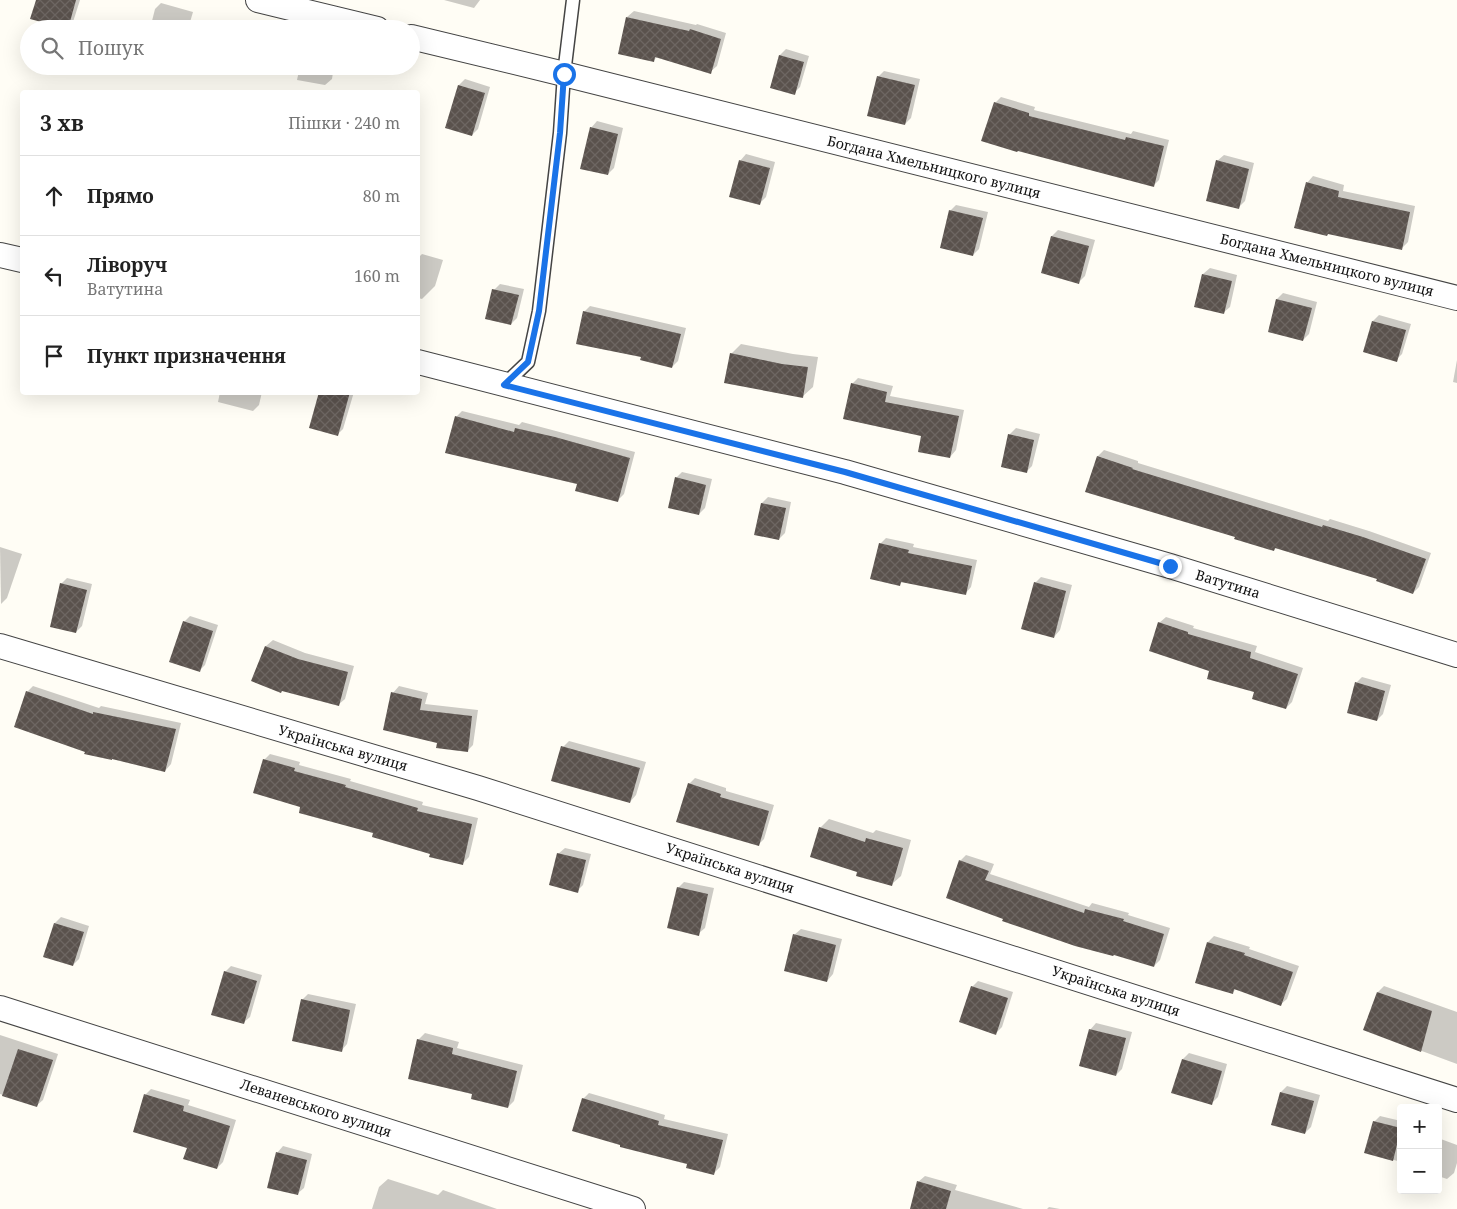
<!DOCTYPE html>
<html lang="uk">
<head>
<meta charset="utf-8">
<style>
	body { margin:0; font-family:"Noto Serif",serif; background:#f6f6f6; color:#222 }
	.controls { position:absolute; right:15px; bottom:15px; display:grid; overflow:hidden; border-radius:5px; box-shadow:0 5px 20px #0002 }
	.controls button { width:45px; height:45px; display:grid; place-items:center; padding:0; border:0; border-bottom:1px solid #e0e0e0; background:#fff; color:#222; font:25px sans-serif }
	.stop { position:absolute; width:15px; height:15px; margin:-11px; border:4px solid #1a73e8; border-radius:50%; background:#fff }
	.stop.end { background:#1a73e8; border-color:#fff; box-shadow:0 1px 5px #0008 }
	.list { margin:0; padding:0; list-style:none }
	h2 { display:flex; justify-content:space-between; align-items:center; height:65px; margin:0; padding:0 20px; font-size:21px }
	h2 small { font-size:16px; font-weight:400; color:#767676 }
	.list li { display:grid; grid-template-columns:32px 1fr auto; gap:15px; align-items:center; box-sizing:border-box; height:80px; padding:0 20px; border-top:1px solid #e0e0e0 }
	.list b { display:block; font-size:19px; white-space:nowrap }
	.list p { margin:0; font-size:16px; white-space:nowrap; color:#767676 }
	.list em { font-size:16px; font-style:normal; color:#767676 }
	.icon { flex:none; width:28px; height:28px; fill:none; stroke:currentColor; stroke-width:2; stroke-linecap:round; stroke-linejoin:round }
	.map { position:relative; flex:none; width:1457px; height:1209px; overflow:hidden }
	.search { position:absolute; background:#fff; box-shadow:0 5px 20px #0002; left:20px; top:20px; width:400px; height:55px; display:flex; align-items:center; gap:12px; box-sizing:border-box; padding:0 18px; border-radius:28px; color:#767676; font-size:19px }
	.panel { position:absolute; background:#fff; box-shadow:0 5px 20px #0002; left:20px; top:90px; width:400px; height:305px; border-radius:5px }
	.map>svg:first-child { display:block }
	.shadow { fill:#0003 }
	.building { fill:url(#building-cross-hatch) }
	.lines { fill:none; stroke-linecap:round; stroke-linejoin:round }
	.service-casing { stroke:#444; stroke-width:15 }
	.minor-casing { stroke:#444; stroke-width:26 }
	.service { stroke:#fff; stroke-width:12 }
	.minor { stroke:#fff; stroke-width:24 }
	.route { stroke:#1a73e8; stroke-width:6 }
	.labels { text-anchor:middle; stroke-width:5; stroke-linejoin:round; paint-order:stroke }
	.street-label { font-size:14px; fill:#111; stroke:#fff }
</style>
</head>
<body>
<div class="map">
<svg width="1457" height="1209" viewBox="0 0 1457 1209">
	<defs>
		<pattern id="building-cross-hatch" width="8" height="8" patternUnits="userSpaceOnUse" patternTransform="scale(1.25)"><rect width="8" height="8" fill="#5a524d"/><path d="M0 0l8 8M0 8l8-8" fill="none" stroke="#6d6662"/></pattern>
	</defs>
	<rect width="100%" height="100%" fill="#fffdf5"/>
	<g class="shadow">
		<path d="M37,0h43l-7,22 -6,6z"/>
		<path d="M444,0h36l-6,8z"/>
		<path d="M161,3l32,9 -5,17h-38l5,-20z"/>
		<path d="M634,11l62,14 1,-1 29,9 -9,33 -7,6 -52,-16 -4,4 -27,-43z"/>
		<path d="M786,49l23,7 -9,31 -6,6 -23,-6 9,-32z"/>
		<path d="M300,66h34l-2,13 -7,6 -28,-5z"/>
		<path d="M884,71l36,8 -9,39 -6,6 -27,-47z"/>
		<path d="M465,79l25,8 -12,42 -6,6 -13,-50z"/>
		<path d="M1001,97l34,10 -1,3 97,24 2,-3 36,9 -10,40 -6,6 -158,-83z"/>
		<path d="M597,121l26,7 -9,40 -6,6 -17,-46z"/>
		<path d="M746,154l29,8 -9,35 -6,6 -20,-42z"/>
		<path d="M1224,155l30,8 -9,38 -6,6 -22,-46z"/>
		<path d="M1313,176l31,9 -1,6 72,15 -7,36 -6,6 -95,-65z"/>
		<path d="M956,205l32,7 -9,37 -6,6 -23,-44z"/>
		<path d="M1058,230l37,10 -10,36 -6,6 -37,-10 10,-36z"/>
		<path d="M422,254l21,6 -8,26 -13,13 -4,-1v-40z"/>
		<path d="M1210,268l27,7 -7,32 -7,6 -20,-39z"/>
		<path d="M500,284l24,5 -7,29 -6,6 -17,-34z"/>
		<path d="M1283,293l34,9 -8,32 -6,6 -26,-41z"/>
		<path d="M590,306l96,22 -8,33 -6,6 -30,-11 -58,-44z"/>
		<path d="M1379,315l32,9 -9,30 -6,6 -23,-39z"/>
		<path d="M741,344l52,10 25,3 -5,30 -10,9 -72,-42z"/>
		<path d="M1457,360v23l-4,-1z"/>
		<path d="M858,378l35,8 -3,10 74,14 -8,40 -6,7 -98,-73z"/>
		<path d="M220,392h42l-3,13 -6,6 -35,-9z"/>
		<path d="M320,392h34l-11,37 -6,6z"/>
		<path d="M462,411l57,14 3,-3 113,30 -11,42 -7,7 -38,-18 -123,-66z"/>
		<path d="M1016,428l24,6 -8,32 -6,6 -24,-6 8,-32z"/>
		<path d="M1104,450l34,11v2l190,58 2,-2 39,12 62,22 -12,34 -6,6 -34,-15 -102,-31 -3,3 -37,-14 -151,-45 12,-35z"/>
		<path d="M682,472l30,7 -7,29 -6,6 -23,-36z"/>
		<path d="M768,497l23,5 -6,31 -6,6 -23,-5 6,-31z"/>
		<path d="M886,538l28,6 -1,3 64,13 -6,27 -6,7 -62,-13 -4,4 -19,-41z"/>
		<path d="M0,547l22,7 -15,44 -6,6z"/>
		<path d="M1041,577l31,8 -12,45 -6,7 -19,-54z"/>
		<path d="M67,578l25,6 -10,42 -6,6 -15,-48z"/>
		<path d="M190,616l28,9 -13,40 -6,6 -15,-49z"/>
		<path d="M1166,617l28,9 -1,2 64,18 -2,6 48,16 -11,34 -6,6 -30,-17 -97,-68z"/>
		<path d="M273,640l32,13 49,13 -9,33 -7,6 -85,-25 13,-34z"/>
		<path d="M1362,677l29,8 -8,29 -6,6 -21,-37z"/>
		<path d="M33,686l66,22 2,-2 80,17 -10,41 -6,7 -79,-20 -59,-59z"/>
		<path d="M399,686l29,7 -3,11 53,6 -5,35 -6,6 -28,-9 -46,-49z"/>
		<path d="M569,741l77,21 -10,33 -6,7 -67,-55z"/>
		<path d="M270,754l30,8 -1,3 52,14 -1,2 73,21 -1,3 56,13 -9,39 -6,6 -161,-57 -38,-46z"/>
		<path d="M695,778l31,10v3l48,14 -10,34 -6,6 -69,-61z"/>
		<path d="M829,819l44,14 3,-3 35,10 -10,36 -9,8 -34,-13 -38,-43z"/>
		<path d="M565,848l26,6 -8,31 -6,6 -19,-37z"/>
		<path d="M966,855l28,9 -4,10 99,33 3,-4 37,10 -1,2 42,13 -10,32 -6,6 -150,-48 -44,-57z"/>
		<path d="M684,882l30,6 -9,40 -7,6 -20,-46z"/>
		<path d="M61,917l28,9 -10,33 -6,6 -28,-9 10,-33z"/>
		<path d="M801,929l41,10 -9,35 -6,7 -33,-46z"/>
		<path d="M1214,936l36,11 -1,2 50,17 -12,33 -7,6 -44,-16 -4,4 -24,-51z"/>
		<path d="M231,966l31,9 -12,42 -7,6 -18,-51z"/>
		<path d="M978,981l35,11 -11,35 -6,6 -24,-46z"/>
		<path d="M1384,986l73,26v52l-92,-34 13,-38z"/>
		<path d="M308,994l48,10 -9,40 -6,7 -39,-51z"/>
		<path d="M1096,1023l36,9 -10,37 -6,6 -26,-45z"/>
		<path d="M425,1033l34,9 -2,6 66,17 -9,36 -6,6 -35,-14 -55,-53z"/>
		<path d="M0,1035l58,19 -15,46 -7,6 -36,-12z"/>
		<path d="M1189,1053l38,11 -9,33 -7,7 -28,-45z"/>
		<path d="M1287,1086l33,9 -9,32 -6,6 -32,-9 8,-32z"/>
		<path d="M151,1089l39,11 -2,5 48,15 -13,42 -6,6 -29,-21 -43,-52z"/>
		<path d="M589,1093l76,22 -1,4 64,15 -8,33 -6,6 -25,-10 -106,-64z"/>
		<path d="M1380,1116l21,5v41l-35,-10 8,-30z"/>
		<path d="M1438,1138l19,7v18l-3,10 -7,6 -9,-3z"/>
		<path d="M283,1146l29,8 -8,34 -7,6 -20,-41z"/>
		<path d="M925,1176l32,9 -2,5 68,19h-112l7,-27z"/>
		<path d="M388,1179l50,16 5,-5 54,19h-125l7,-22z"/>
		<path d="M1049,1207l11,2h-13z"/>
	</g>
	<g class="building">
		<path d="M36,0h40l-8,29 -38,-10z"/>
		<path d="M626,17l63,14 1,-2 31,10 -10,35 -56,-17 -1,5 -36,-8z"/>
		<path d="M779,55l25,7 -9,33 -25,-7z"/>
		<path d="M877,76l38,9 -10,40 -38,-9z"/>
		<path d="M458,85l27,8 -13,43 -27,-8z"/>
		<path d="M994,102l35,11v3l96,24 1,-3 38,9 -10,41 -136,-36 -1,1 -36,-11z"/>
		<path d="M590,127l28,7 -10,41 -28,-6z"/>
		<path d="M739,160l31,8 -10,37 -31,-8z"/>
		<path d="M1216,160l33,9 -10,40 -33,-8z"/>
		<path d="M1306,182l33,9 -1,6 72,15 -8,38 -74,-16 -1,2 -33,-8z"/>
		<path d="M949,210l34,8 -10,38 -33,-8z"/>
		<path d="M1051,236l38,10 -10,38 -38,-11z"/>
		<path d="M1202,274l30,7 -8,33 -30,-7z"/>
		<path d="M492,289l27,6 -8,30 -26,-6z"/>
		<path d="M1276,299l36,9 -9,33 -35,-9z"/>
		<path d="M583,311l98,23 -9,34 -32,-8 1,-3 -65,-13z"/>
		<path d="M1372,321l34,9 -9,32 -34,-10z"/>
		<path d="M730,353l52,11 26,3 -5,31 -79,-15z"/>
		<path d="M851,383l36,9 -2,10 74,14 -9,42 -32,-6 3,-16 -78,-17z"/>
		<path d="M319,392h31l-12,44 -29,-8z"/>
		<path d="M455,416l59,16 1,-4 40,9 75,21 -12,44 -43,-11 2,-7 -132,-31z"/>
		<path d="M1008,434l26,6 -7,33 -26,-6z"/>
		<path d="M1097,456l36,12 -1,1 190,58 1,-2 40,12 63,22 -13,35 -37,-13 1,-2 -102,-31 -1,3 -40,-12 1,-2 -150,-45z"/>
		<path d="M675,477l31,8 -7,30 -31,-7z"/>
		<path d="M761,503l25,5 -7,32 -25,-5z"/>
		<path d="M879,543l30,7 -1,3 64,13 -6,29 -65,-13 -1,4 -30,-7z"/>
		<path d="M1034,582l32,9 -12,47 -33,-9z"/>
		<path d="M60,583l27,7 -11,43 -26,-6z"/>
		<path d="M183,621l30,10 -13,41 -31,-10z"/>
		<path d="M1158,622l30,10v2l63,18 -1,6 48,16 -12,35 -34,-10 2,-7 -47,-13 2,-8 -60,-20z"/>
		<path d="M265,646l33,13 50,13 -9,34 -57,-15 -1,2 -30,-12z"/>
		<path d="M1355,682l30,9 -8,30 -30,-8z"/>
		<path d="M26,691l67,23v-2l83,17 -11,43 -53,-13v1l-28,-6 1,-2 -71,-25z"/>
		<path d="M391,692l31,7 -2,11 52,6 -4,36 -32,-4 1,-5 -54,-13z"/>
		<path d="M561,746l79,22 -10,35 -79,-22z"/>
		<path d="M263,759l32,9 -1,3 52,14 -1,2 73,21 -1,3 55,13 -9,41 -34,-8 1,-3 -58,-17 1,-4 -74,-20 1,-6 -47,-14z"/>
		<path d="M688,783l33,11 -1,3 49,14 -10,35 -83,-24z"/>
		<path d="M819,827l46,15 1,-4 37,10 -11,38 -36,-10 1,-4 -47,-15z"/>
		<path d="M557,853l29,7 -8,33 -29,-8z"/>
		<path d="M959,860l30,11 -4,9 99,33 1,-4 39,10 -1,2 41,13 -10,33 -40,-12 -1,1 -38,-10 -73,-25 1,-2 -57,-21z"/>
		<path d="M677,887l31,7 -9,42 -32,-8z"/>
		<path d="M54,923l30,9 -11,34 -30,-9z"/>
		<path d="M793,934l43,11 -9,37 -43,-11z"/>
		<path d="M1207,942l38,11 -1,2 49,17 -12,34 -47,-17 -1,5 -38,-11z"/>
		<path d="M224,971l33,10 -13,43 -33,-9z"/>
		<path d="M971,986l37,12 -12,37 -37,-13z"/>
		<path d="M1377,992l55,19 -11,41 -58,-22z"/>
		<path d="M301,999l49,11 -8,42 -50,-11z"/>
		<path d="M1089,1029l37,9 -10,38 -37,-10z"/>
		<path d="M417,1039l36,9 -1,6 65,17 -9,37 -37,-9 1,-5 -64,-15z"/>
		<path d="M18,1049l35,11 -16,47 -35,-11z"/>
		<path d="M1182,1059l40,12 -10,34 -41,-12z"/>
		<path d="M1280,1092l34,9 -9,33 -34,-9z"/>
		<path d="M144,1094l40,12 -1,5 47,15 -13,43 -34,-10 4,-11 -54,-16z"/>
		<path d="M582,1098l77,23 -1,4 65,15 -9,35 -28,-7 1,-4 -67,-17v-2l-48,-14z"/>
		<path d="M1373,1121l28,7 -8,33 -29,-8z"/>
		<path d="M276,1152l31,8 -9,35 -31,-7z"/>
		<path d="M917,1181l34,10 -5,18h-36z"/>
	</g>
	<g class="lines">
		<defs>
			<path id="service" d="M504,385l24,-23 11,-51 21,-178 4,-59 9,-74"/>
			<g id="minor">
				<path d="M258,0l119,29"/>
				<path d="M411,37l153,37 893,224"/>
				<path d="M0,255l22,5"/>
				<path d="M418,362l427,110 325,94 287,89"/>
				<path d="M0,646l478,142 979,312"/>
				<path d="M0,1008l633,201"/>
			</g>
		</defs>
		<use href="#service" class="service-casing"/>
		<use href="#minor" class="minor-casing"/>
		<use href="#service" class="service"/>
		<use href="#minor" class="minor"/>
	</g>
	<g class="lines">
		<path class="route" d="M564,74l-4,59 -21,178 -11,51 -24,23 341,87 325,94"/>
	</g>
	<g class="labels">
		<g class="street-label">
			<text transform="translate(934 167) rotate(14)" y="5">Богдана Хмельницкого вулиця</text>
			<text transform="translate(1327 265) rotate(14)" y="5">Богдана Хмельницкого вулиця</text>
			<text transform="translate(1228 584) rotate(17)" y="5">Ватутина</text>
			<text transform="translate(343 748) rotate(16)" y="5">Українська вулиця</text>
			<text transform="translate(730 868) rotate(18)" y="5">Українська вулиця</text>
			<text transform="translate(1116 991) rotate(18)" y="5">Українська вулиця</text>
			<text transform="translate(316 1108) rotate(18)" y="5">Леваневського вулиця</text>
		</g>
	</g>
</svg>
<div class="controls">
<button>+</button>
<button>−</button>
</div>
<div class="stop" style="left:564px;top:74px"></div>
<div class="stop end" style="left:1170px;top:566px"></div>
<div class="search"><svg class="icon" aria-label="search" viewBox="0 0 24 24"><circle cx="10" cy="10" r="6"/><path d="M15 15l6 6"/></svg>Пошук</div>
<section class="panel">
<h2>3 хв<small>Пішки · 240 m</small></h2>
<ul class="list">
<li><svg class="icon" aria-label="ahead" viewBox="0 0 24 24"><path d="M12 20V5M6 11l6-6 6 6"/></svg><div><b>Прямо</b></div><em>80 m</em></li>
<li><svg class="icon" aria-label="left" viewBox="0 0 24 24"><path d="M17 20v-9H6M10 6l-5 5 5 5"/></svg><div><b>Ліворуч</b><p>Ватутина</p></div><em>160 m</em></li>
<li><svg class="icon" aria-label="arrive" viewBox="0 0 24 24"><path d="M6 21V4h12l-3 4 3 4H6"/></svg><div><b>Пункт призначення</b></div></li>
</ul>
</section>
</div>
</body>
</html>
